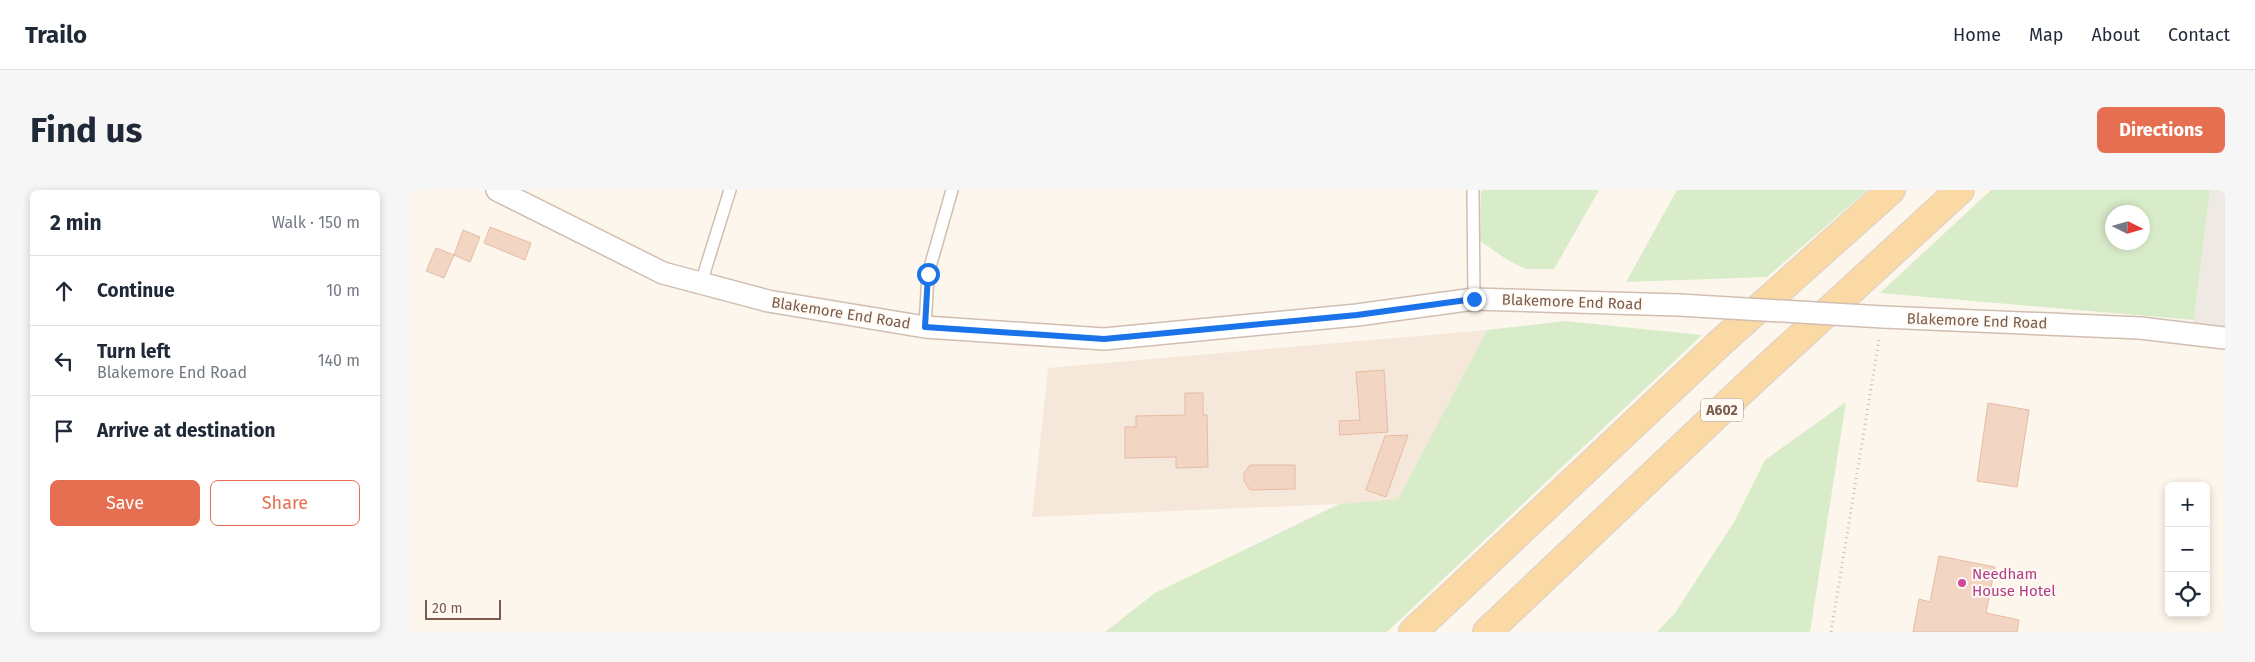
<!DOCTYPE html>
<html lang="en">
<head>
<meta charset="utf-8">
<style>
	body { margin:0; font-family:"Fira Sans",sans-serif; background:#f6f6f7; color:#1f2937 }
	.controls { position:absolute; right:15px; bottom:15px; display:grid; overflow:hidden; border-radius:8px; box-shadow:0 2px 8px #0003 }
	.controls button { width:45px; height:45px; display:grid; place-items:center; padding:0; border:0; border-bottom:1px solid #e0e1e3; background:#fff; color:#1f2937; font:25px sans-serif }
	.compass { position:absolute; left:1695px; top:15px; width:45px; height:45px; border-radius:50%; background:#fff; box-shadow:0 2px 8px #0003; rotate:95deg }
	.scale { position:absolute; left:15px; bottom:12px; width:76px; box-sizing:border-box; padding-left:5px; border:2px solid #7a5c4d; border-top:0; font-size:14px; line-height:18px; white-space:nowrap; color:#7a5c4d; -webkit-text-stroke:4px #fffaf3; paint-order:stroke }
	.stop { position:absolute; width:15px; height:15px; margin:-11px; border:4px solid #1a73e8; border-radius:50%; background:#fff }
	.stop.end { background:#1a73e8; border-color:#fff; box-shadow:0 1px 5px #0008 }
	.list { margin:0; padding:0; list-style:none }
	h2 { display:flex; justify-content:space-between; align-items:center; height:65px; margin:0; padding:0 20px; font-size:21px }
	h2 small { font-size:16px; font-weight:400; color:#747a83 }
	.list li { display:grid; grid-template-columns:32px 1fr auto; gap:15px; align-items:center; box-sizing:border-box; height:70px; padding:0 20px; border-top:1px solid #e0e1e3 }
	.list b { display:block; font-size:19px; white-space:nowrap }
	.list p { margin:0; font-size:16px; white-space:nowrap; color:#747a83 }
	.list em { font-size:16px; font-style:normal; color:#747a83 }
	.actions { display:flex; gap:10px; padding:15px 20px }
	.actions a { flex:1; padding:11px 0; border:1px solid #e76f51; border-radius:8px; text-align:center; font-size:18px; color:#e76f51 }
	.actions .main { background:#e76f51; color:#fff }
	.icon { flex:none; width:28px; height:28px; fill:none; stroke:currentColor; stroke-width:2; stroke-linecap:round; stroke-linejoin:round }
	.map { position:relative; flex:none; width:1815px; height:442px; overflow:hidden; border-radius:8px }
	header { display:flex; align-items:center; gap:30px; box-sizing:border-box; height:70px; padding:0 25px; background:#fff; border-bottom:1px solid #e0e1e3 }
	header strong { font-size:24px }
	nav { display:flex; gap:28px; margin-inline-start:auto; font-size:18px }
	.intro { display:flex; align-items:center; justify-content:space-between; box-sizing:border-box; height:120px; padding:0 30px }
	h1 { margin:0; font-size:35px }
	.button { padding:12px 22px; border-radius:8px; background:#e76f51; color:#fff; font-size:18px; font-weight:700 }
	main { display:flex; gap:30px; padding:0 30px }
	aside { flex:1; background:#fff; border-radius:8px; box-shadow:0 2px 8px #0003 }
	.map>svg:first-child { display:block }
	.residential { fill:#f5e8da }
	.industrial { fill:#efe9e4 }
	.green { fill:#d8ecc9; fill-rule:evenodd }
	.building { fill:#f3d5c3; stroke:#e6bba3 }
	.lines { fill:none; stroke-linecap:round; stroke-linejoin:round }
	.lane-casing { stroke:#d1beb0; stroke-width:14 }
	.street-casing { stroke:#d1beb0; stroke-width:24 }
	.primary-casing { stroke:#dad1cd; stroke-width:30 }
	.path { stroke:#d9b8a5; stroke-width:3; stroke-dasharray:1 4; stroke-linecap:butt }
	.lane { stroke:#fff; stroke-width:11 }
	.street { stroke:#fff; stroke-width:21 }
	.primary { stroke:#fbd9a5; stroke-width:28 }
	.street-bridge-casing { stroke:#d1beb0; stroke-width:24; stroke-linecap:butt }
	.street-bridge { stroke:#fff; stroke-width:21 }
	.route { stroke:#1a73e8; stroke-width:6 }
	.hotel-dot { fill:#d1479c; stroke:#fffaf3; stroke-width:2 }
	.labels { text-anchor:middle; stroke-width:4; stroke-linejoin:round; paint-order:stroke }
	.shield { fill:#fffaf3; stroke:#a28b7f; stroke-width:1 }
	.shield-label { font-size:14px; font-weight:bold; fill:#7a5c4d }
	.street-label { font-size:15px; fill:#7a5c4d; stroke:#fffaf3 }
	.hotel-label { font-size:15px; fill:#b23c85; stroke:#fffaf3; text-anchor:start }
</style>
</head>
<body>
<header>
<strong>Trailo</strong>
<nav><a>Home</a><a>Map</a><a>About</a><a>Contact</a></nav>
</header>
<div class="intro"><h1>Find us</h1><a class="button">Directions</a></div>
<main>
<aside>
<h2>2 min<small>Walk · 150 m</small></h2>
<ul class="list">
<li><svg class="icon" aria-label="ahead" viewBox="0 0 24 24"><path d="M12 20V5M6 11l6-6 6 6"/></svg><div><b>Continue</b></div><em>10 m</em></li>
<li><svg class="icon" aria-label="left" viewBox="0 0 24 24"><path d="M17 20v-9H6M10 6l-5 5 5 5"/></svg><div><b>Turn left</b><p>Blakemore End Road</p></div><em>140 m</em></li>
<li><svg class="icon" aria-label="arrive" viewBox="0 0 24 24"><path d="M6 21V4h12l-3 4 3 4H6"/></svg><div><b>Arrive at destination</b></div></li>
</ul>
<div class="actions"><a class="main">Save</a><a>Share</a></div>
</aside>
<div class="map">
<svg width="1815" height="442" viewBox="0 0 1815 442">
	<rect width="100%" height="100%" fill="#fdf6ec"/>
	<path class="residential" d="M1077,140l-89,169 -59,5 -307,13 16,-149z"/>
	<path class="industrial" d="M1800,0h15v141l-32,-3z"/>
	<g class="green">
		<path d="M1071,0h118l-45,79h-28l-17,-8 -29,-20z"/>
		<path d="M1267,0h191l-101,87 -141,5z"/>
		<path d="M1581,0h219l-16,130 -314,-27zM1732,22v30h-30v-30z"/>
		<path d="M1155,131l137,14 -315,297h-282l50,-39 184,-89 59,-5 89,-169z"/>
		<path d="M1436,212l-36,230h-153l18,-19 59,-91 31,-62z"/>
	</g>
	<g class="building">
		<path d="M80,37l41,16 -6,17 -41,-17z"/>
		<path d="M53,40l17,7 -10,25 -16,-7z"/>
		<path d="M26,58l18,7 -10,23 -18,-7z"/>
		<path d="M974,180l4,62 -48,3 -1,-14 21,-1 -4,-48z"/>
		<path d="M775,203h18v22h4l1,52 -32,1v-11l-51,1v-31h11v-11l49,-1z"/>
		<path d="M1578,213l41,7 -12,77 -40,-6z"/>
		<path d="M998,245l-22,62 -20,-7 19,-54z"/>
		<path d="M840,275h45v24l-45,1 -6,-9v-8z"/>
		<path d="M1529,366l56,11 -9,46 33,7 -2,12h-104l6,-33 11,3z"/>
	</g>
	<g class="lines">
		<defs>
			<g id="lane">
				<path d="M1063,0l1,109"/>
				<path d="M291,93l29,-93"/>
				<path d="M515,137l3,-53 24,-84"/>
			</g>
			<g id="street">
				<path d="M87,0l166,83 105,28 157,26 179,12 253,-24 117,-16 205,6"/>
				<path d="M1473,127l257,11 85,10"/>
			</g>
			<g id="primary">
				<path d="M1003,442l307,-289 171,-153"/>
				<path d="M1077,442l262,-248 211,-194"/>
			</g>
		</defs>
		<use href="#lane" class="lane-casing"/>
		<use href="#street" class="street-casing"/>
		<use href="#primary" class="primary-casing"/>
		<path class="path" d="M1421,442l48,-292"/>
		<use href="#lane" class="lane"/>
		<use href="#street" class="street"/>
		<use href="#primary" class="primary"/>
		<defs>
			<path id="street-bridge" d="M1269,115l204,12"/>
		</defs>
		<use href="#street-bridge" class="street-bridge-casing"/>
		<use href="#street-bridge" class="street-bridge"/>
	</g>
	<g class="lines">
		<path class="route" d="M518,84l-3,53 179,12 253,-24 117,-16"/>
	</g>
	<circle class="hotel-dot" cx="1552" cy="393" r="5"/>
	<g class="labels">
		<rect class="shield" x="1291" y="208.5" width="42" height="23" rx="4"/>
		<g class="shield-label">
			<text x="1312" y="225">A602</text>
		</g>
		<g class="street-label">
			<text transform="translate(1162 112) rotate(2)" y="5">Blakemore End Road</text>
			<text transform="translate(431 123) rotate(9)" y="5">Blakemore End Road</text>
			<text transform="translate(1567 131) rotate(2)" y="5">Blakemore End Road</text>
		</g>
		<g class="hotel-label">
			<text x="1562" y="389">Needham<tspan x="1562" dy="17">House Hotel</tspan></text>
		</g>
	</g>
</svg>
<div class="controls">
<button>+</button>
<button>−</button>
<button><svg class="icon" aria-label="locate" viewBox="0 0 24 24"><circle cx="12" cy="12" r="6"/><path d="M12 2v4M12 18v4M2 12h4M18 12h4"/></svg></button>
</div>
<svg class="compass" viewBox="-18 -18 36 36"><path d="M0-13l5 13h-10z" fill="#e53935"/><path d="M0 13l5-13h-10z" fill="#747a83"/></svg>
<div class="scale">20 m</div>
<div class="stop" style="left:518px;top:84px"></div>
<div class="stop end" style="left:1064px;top:109px"></div>
</div>
</main>
</body>
</html>
